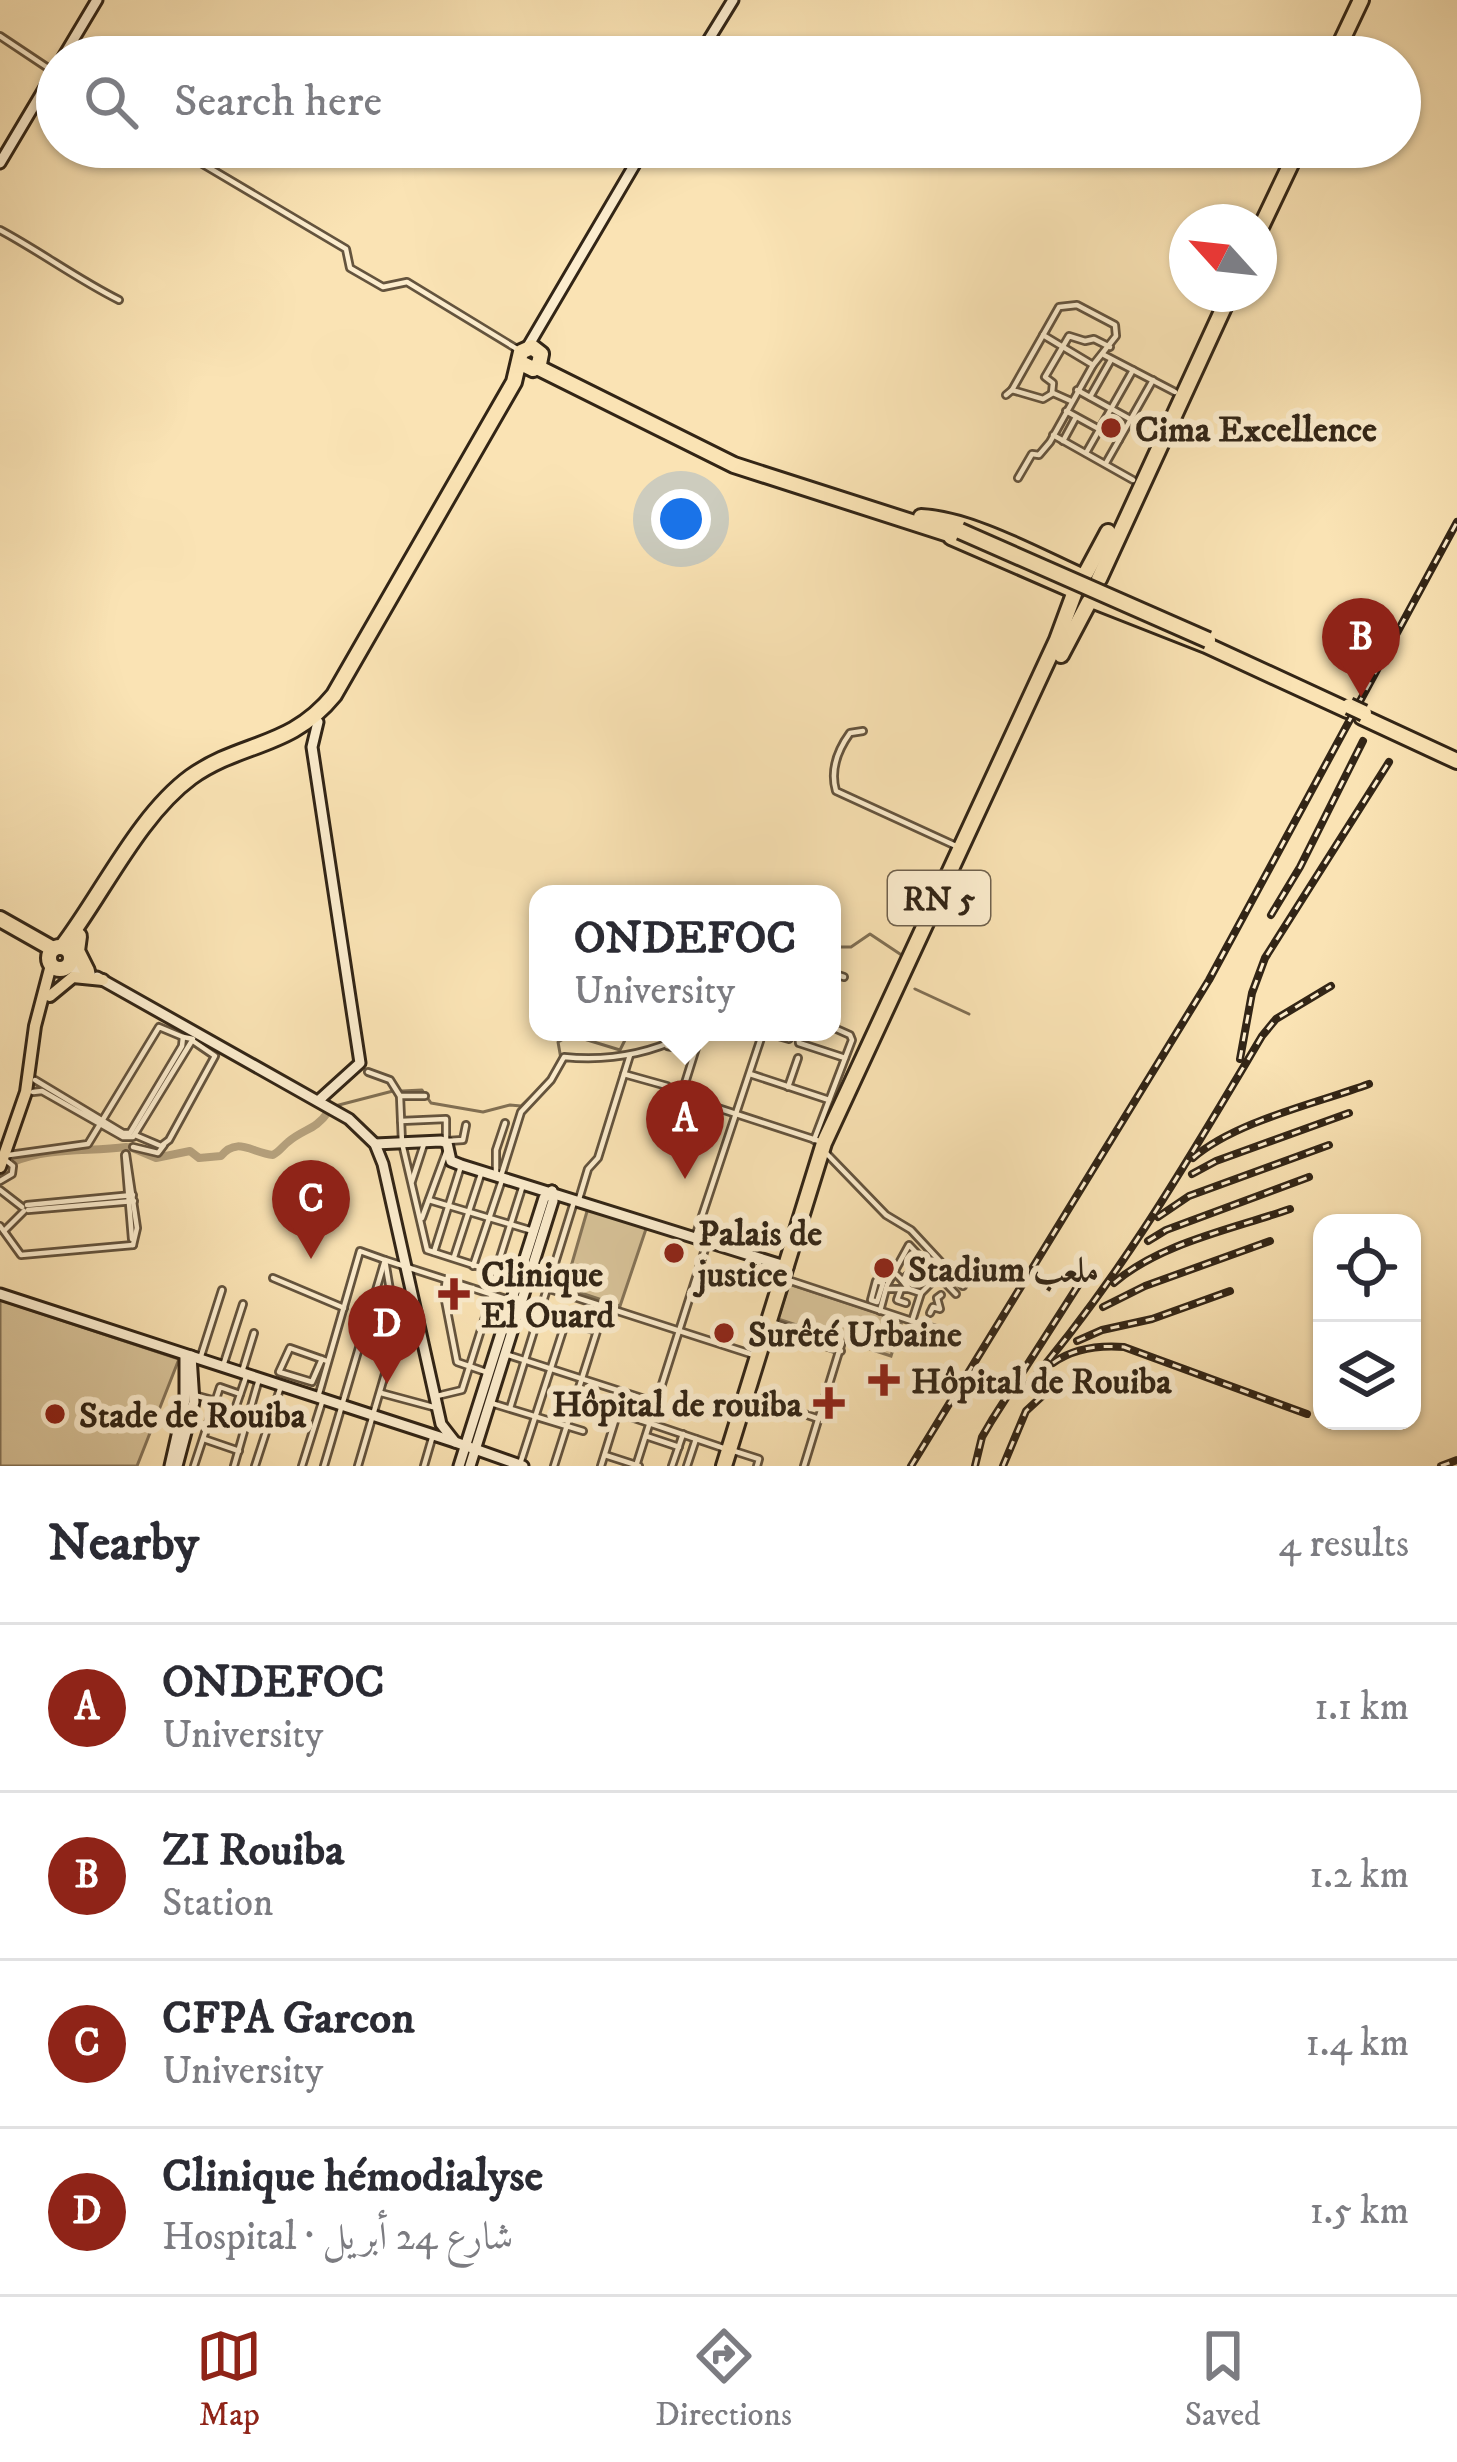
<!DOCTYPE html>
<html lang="en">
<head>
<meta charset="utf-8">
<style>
	body { margin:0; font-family:"IM FELL DW Pica",Amiri,serif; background:#f7f7f7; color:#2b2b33 }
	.controls { position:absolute; right:36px; bottom:36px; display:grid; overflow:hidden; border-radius:24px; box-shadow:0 3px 9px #0004 }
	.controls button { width:108px; height:108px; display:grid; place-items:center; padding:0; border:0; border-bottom:3px solid #e1e1e2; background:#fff; color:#2b2b33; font:60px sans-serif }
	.compass { position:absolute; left:1169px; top:204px; width:108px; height:108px; border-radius:50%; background:#fff; box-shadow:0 3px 9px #0004; rotate:297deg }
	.you { position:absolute; left:681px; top:519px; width:42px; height:42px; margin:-30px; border:9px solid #fff; border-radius:50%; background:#1a73e8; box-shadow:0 0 0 18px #1a73e833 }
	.badge { display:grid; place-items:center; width:78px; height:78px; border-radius:50%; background:#8f2418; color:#fff; font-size:39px; font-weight:700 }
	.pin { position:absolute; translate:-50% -99px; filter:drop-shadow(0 3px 6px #0008) }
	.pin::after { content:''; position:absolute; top:63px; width:42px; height:36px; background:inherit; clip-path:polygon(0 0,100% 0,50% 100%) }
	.popup { position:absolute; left:529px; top:885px; width:312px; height:156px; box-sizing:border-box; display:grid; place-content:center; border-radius:24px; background:#fff; filter:drop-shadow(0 3px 9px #0005); font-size:39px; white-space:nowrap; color:#7c7c81 }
	.popup b { font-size:45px; color:#2b2b33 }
	.popup::after { content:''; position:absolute; left:50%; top:100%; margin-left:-24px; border:24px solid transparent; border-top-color:#fff }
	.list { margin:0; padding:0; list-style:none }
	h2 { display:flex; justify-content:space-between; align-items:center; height:156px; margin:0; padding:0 48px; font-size:51px }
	h2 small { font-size:39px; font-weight:400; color:#7c7c81 }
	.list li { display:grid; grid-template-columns:78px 1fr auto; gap:36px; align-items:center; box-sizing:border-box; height:168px; padding:0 48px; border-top:3px solid #e1e1e2 }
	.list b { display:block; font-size:45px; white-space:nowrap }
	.list p { margin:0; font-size:39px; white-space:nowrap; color:#7c7c81 }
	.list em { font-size:39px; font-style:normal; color:#7c7c81 }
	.icon { flex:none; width:66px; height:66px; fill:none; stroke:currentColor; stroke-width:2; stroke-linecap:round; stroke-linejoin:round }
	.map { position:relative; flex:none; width:1457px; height:1466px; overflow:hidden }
	.search { position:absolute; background:#fff; box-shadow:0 3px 9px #0004; left:36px; right:36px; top:36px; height:132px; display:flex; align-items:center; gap:30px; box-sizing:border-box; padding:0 42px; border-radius:66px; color:#7c7c81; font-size:45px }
	.sheet { height:828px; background:#fff }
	nav { display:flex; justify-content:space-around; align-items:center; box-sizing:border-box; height:168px; border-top:3px solid #e1e1e2; background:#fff; font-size:33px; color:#7c7c81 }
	nav a { display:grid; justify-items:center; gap:6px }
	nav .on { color:#8f2418 }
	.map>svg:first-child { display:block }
	.green { fill:#d8c399; stroke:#857458; stroke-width:3 }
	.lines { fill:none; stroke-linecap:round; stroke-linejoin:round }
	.stream { stroke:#817054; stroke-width:3 }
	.river { stroke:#b6a27e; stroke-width:8 }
	.street-casing { stroke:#64543e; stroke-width:10 }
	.secondary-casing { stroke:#322516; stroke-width:15 }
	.primary-casing { stroke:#322516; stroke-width:16 }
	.highway-casing { stroke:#322516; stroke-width:20 }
	.street { stroke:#fcedce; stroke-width:4.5 }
	.secondary { stroke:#fcedce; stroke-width:9 }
	.primary { stroke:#fae3b4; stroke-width:10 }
	.highway { stroke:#fae3b4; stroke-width:14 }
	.rail-casing { stroke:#322516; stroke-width:8 }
	.rail { stroke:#fcedce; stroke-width:3; stroke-dasharray:9; stroke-linecap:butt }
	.highway-bridge-casing { stroke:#322516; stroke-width:20; stroke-linecap:butt }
	.highway-bridge { stroke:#fae3b4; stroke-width:14 }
	.poi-dot { fill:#8f2418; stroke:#fcedce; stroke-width:4.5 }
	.labels { text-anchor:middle; stroke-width:12; stroke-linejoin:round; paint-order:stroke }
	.shield { fill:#fcedce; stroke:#6f614d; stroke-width:3 }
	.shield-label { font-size:33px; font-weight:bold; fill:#322516 }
	.poi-label { font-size:36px; font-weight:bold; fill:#322516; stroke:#fcedce; text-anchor:start }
</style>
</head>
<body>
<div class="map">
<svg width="1457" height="1466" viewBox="0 0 1457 1466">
	<rect width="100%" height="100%" fill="#fae3b4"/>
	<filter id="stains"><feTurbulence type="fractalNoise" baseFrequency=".00167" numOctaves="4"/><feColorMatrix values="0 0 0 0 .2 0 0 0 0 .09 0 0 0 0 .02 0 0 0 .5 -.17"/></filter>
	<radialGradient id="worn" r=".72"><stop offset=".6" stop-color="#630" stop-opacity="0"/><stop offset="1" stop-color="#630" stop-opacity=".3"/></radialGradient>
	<g class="green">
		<path d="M588,1208l59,18 -27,80 -45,-15 -7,-14z"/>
		<path d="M789,1284l113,37 -11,35 -113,-37z"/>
		<path d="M0,1300l179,59 -42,107h-137z"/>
	</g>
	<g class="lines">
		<g class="stream">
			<path d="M832,947h19l19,-13 33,22"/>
			<path d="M915,989l54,25"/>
			<path d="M561,1059l-3,-17 13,-7 49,15 7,-14 17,-4"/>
			<path d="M402,1091l20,-1 9,13 52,9 27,-7 11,1 17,-16"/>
			<path d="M335,1106l58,-15"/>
		</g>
		<g class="river">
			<path d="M130,1147l26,11 34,-7 9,7 22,-2c16,-20 31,-3 52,-1 6,-3 10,-9 15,-13 15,-13 28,-12 40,-30"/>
			<path d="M13,1162c36,-15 75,-10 113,-15"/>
		</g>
		<defs>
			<g id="street">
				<path d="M0,36l54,36"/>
				<path d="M174,147l172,102 4,19 33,19 24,-5 110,67"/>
				<path d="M0,230c41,22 77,49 119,70"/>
				<path d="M1043,335l50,30"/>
				<path d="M1104,355l71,37"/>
				<path d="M1012,390l47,-83 18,-2 38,20 1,11 -23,29 -43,77 -11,13 -7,-1 -14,24"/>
				<path d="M1077,390l53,29"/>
				<path d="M1052,393l1,-10 -8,-6 24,-41 16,5 9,-2 16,8"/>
				<path d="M1006,395l6,-5 31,9 10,-6 18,8"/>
				<path d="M1090,397l21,-37"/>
				<path d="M1066,411l53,29"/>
				<path d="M1053,435l80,45"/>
				<path d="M1063,441l13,-24"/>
				<path d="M1086,453l47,-83"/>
				<path d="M1106,463l47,-83"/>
				<path d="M863,731l-13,2c-13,18 -20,37 -14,58l120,55"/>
				<path d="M832,973l12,4"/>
				<path d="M701,1032l-20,64 138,45"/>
				<path d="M764,1032l25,7"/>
				<path d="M798,1032l1,11 46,15"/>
				<path d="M667,1046l11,2 4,-11"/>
				<path d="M368,1072l22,8 10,16 2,47 25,107 87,28"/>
				<path d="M624,1074l43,12"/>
				<path d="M750,1074l79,26"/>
				<path d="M788,1087l10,-29"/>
				<path d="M33,1092l9,-1 81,46h10l60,-98 -10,-2 -1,9 -52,87h-7l-88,-53"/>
				<path d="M400,1096h25"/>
				<path d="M401,1121l45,-2v21"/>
				<path d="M135,1135l26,11 8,-6 46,-84 -22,-15"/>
				<path d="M814,1140l38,-100 -2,-5 -18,-8"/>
				<path d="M447,1141l16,-1 3,-15"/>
				<path d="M133,1147l25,6 6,-8"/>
				<path d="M126,1154l11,74 -4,17"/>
				<path d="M827,1154l59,61 25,15 52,56"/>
				<path d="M9,1155l79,-11 71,-117 24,10"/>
				<path d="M125,1155l7,84"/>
				<path d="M496,1175v-25l9,-27"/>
				<path d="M501,1176l20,-64 30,-32 13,-23c41,4 81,-2 118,-20l1,-5"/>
				<path d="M0,1181l12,-7 1,-8 -10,-8"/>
				<path d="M412,1181l13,-40"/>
				<path d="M0,1190l22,17"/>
				<path d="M579,1199l9,-30 10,-11 32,-103"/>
				<path d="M429,1200l104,31"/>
				<path d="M27,1205l106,-10"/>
				<path d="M28,1210l106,-9"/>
				<path d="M422,1218l25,-68"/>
				<path d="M0,1226l21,29 112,-10"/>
				<path d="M4,1231l20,-20"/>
				<path d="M695,1237l68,-205"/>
				<path d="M434,1252l27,-86"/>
				<path d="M454,1257l28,-86"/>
				<path d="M473,1266l30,-89"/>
				<path d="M495,1273l27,-85"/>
				<path d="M897,1275l5,5 22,-19"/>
				<path d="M273,1278l71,30"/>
				<path d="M446,1279l-2,16 13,67 32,11"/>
				<path d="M785,1279l157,52"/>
				<path d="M902,1280l7,9 12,4"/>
				<path d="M876,1281l7,2 -6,19 -6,-2z"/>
				<path d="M531,1283l223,72"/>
				<path d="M886,1289h23"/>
				<path d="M901,1289l-4,11 9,3"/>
				<path d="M523,1305l73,26"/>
				<path d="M880,1311l7,-26 22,-40 47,49"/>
				<path d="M930,1313l3,-6 7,2 -3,-11 4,-3"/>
				<path d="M912,1321l9,-28 17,-17"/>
				<path d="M774,1323l67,22 -37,121"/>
				<path d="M773,1329l68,22"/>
				<path d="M508,1355l149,48"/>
				<path d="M200,1359l22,-69"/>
				<path d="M322,1359l-10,23 -33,-10 11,-24 37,13"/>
				<path d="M223,1366l20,-62"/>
				<path d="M242,1372l12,-39"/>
				<path d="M247,1374l-13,38 35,12"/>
				<path d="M381,1393l52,14"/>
				<path d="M194,1395l22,6"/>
				<path d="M437,1396l25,-6 30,-95"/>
				<path d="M751,1396l68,23"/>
				<path d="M318,1397l42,-146 25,9 12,73 -39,133"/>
				<path d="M575,1398l148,50"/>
				<path d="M491,1403l92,28"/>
				<path d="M215,1406l19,6 -5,16"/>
				<path d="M510,1408l64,-206"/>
				<path d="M646,1436l33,11"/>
				<path d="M204,1439l35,12"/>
				<path d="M734,1451l25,8 -2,7"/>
				<path d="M605,1455l34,11"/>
				<path d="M520,1464l46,-143"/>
				<path d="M194,1466l26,-79 20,7"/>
				<path d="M234,1466l25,-87"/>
				<path d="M255,1466l26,-80"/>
				<path d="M302,1466l21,-67"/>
				<path d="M324,1466l61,-206 127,41"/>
				<path d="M424,1466l9,-31"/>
				<path d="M554,1466l51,-160"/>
				<path d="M601,1466l23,-74"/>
				<path d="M636,1466l70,-220"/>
				<path d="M672,1466l11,-32"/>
				<path d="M687,1466l9,-27"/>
			</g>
			<g id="secondary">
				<path d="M63,57l34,-57"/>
				<path d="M698,57l35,-57"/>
				<path d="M0,163l57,-96"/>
				<path d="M527,348l118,-201"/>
				<path d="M67,967l23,6"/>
				<path d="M97,977l252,142 26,25 8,20 58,260 14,18 68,24"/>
				<path d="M318,1101l42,-38 -48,-316 6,-25"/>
				<path d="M375,1144l66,-3 6,2 4,18 10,4 327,102"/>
				<path d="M0,1294l455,148"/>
				<path d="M170,1466l15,-66v-45"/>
				<path d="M177,1466l17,-64 -3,-46"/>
				<path d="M459,1466l85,-268 8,-7"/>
				<path d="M470,1466l83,-265 -1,-10"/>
			</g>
			<g id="primary">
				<path d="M50,996l23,-19 30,3"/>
				<path d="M0,1167l26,-75 9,-66 16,-61"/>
			</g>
			<g id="highway">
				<path d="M1334,57l27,-57"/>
				<path d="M1259,231l40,-84"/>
				<path d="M537,367l197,98 224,72"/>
				<path d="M921,517c48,2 114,38 158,58"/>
				<path d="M951,537l122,53"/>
				<path d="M1086,573l22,-41"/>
				<path d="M1099,579l131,-285"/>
				<path d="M1094,601l112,44 141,65"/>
				<path d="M1061,655l28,-53"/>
				<path d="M1362,717l95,44"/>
				<path d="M0,919l53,30"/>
				<path d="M79,936l-2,15 10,20"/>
				<circle cx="60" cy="958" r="11"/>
				<path d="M62,947c40,-52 76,-131 129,-170 51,-36 99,-28 143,-82l180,-313 7,-30 11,-5 9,7 -2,10 -6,5 -12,-6"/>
				<path d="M724,1466l100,-323 233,-503 17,-46"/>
			</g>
		</defs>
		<use href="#street" class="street-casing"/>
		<use href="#secondary" class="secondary-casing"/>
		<use href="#primary" class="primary-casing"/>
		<use href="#highway" class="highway-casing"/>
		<use href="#street" class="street"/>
		<use href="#secondary" class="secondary"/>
		<use href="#primary" class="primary"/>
		<use href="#highway" class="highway"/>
		<defs>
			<g id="rail">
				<path d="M1271,915l29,-48 63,-126"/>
				<path d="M1240,1059l12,-66 13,-35 124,-196"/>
				<path d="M1193,1158c43,-37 122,-54 176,-74"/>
				<path d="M1192,1174l24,-13 133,-48"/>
				<path d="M1158,1217l31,-21 140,-51"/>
				<path d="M1148,1241l18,-11 143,-53"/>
				<path d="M1114,1283c46,-40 119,-54 176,-74"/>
				<path d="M1103,1307l42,-21 125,-45"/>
				<path d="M1077,1341l25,-11 50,-11 78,-28"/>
				<path d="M1053,1363c21,-15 45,-18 71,-16l183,67"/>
				<path d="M1026,1387c93,-107 164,-230 236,-351l14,-17 55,-33"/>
				<path d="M911,1466l298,-486 248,-458"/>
				<path d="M975,1466l7,-29 10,-17 96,-150"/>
				<path d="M1003,1466l23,-55 26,-24"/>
				<path d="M1441,1466l16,-6"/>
			</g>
		</defs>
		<use href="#rail" class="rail-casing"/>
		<use href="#rail" class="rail"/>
		<defs>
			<g id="highway-bridge">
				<path d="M960,531l248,109"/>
				<path d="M1349,706l15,7"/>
			</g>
		</defs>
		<use href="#highway-bridge" class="highway-bridge-casing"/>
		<use href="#highway-bridge" class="highway-bridge"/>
	</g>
	<g class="poi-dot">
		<circle cx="1111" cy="428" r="12"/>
		<circle cx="674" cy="1253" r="12"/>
		<circle cx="884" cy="1268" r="12"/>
		<path d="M448 1276h12v12h12v12h-12v12h-12v-12h-12v-12h12z"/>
		<circle cx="724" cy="1333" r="12"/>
		<path d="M878 1362h12v12h12v12h-12v12h-12v-12h-12v-12h12z"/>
		<path d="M823 1385h12v12h12v12h-12v12h-12v-12h-12v-12h12z"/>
		<circle cx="55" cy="1414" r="12"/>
	</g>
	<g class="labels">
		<rect class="shield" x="888" y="871" width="102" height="54" rx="9"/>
		<g class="shield-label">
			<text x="939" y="910">RN 5</text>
		</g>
		<g class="poi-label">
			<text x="1135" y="441">Cima Excellence</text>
			<text x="698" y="1245">Palais de<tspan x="698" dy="41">justice</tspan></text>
			<text x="908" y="1281">Stadium ملعب</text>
			<text x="481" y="1286">Clinique<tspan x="481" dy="41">El Ouard</tspan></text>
			<text x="748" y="1346">Surêté Urbaine</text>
			<text x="911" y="1393">Hôpital de Rouiba</text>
			<text x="802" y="1416" text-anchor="end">Hôpital de rouiba</text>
			<text x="79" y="1427">Stade de Rouiba</text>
		</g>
	</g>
	<rect width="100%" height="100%" filter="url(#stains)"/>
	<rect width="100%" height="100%" fill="url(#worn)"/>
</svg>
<div class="controls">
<button><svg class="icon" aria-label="locate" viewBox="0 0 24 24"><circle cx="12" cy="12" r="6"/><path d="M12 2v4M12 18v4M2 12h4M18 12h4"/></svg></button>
<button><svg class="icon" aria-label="layers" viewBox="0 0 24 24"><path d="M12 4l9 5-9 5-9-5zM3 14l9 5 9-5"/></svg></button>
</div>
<svg class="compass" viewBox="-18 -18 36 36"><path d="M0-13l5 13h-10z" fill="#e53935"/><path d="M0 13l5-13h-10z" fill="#7c7c81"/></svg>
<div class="you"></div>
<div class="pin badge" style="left:685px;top:1179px">A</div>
<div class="popup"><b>ONDEFOC</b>University</div>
<div class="pin badge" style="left:1361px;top:697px">B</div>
<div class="pin badge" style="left:311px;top:1259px">C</div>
<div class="pin badge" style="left:387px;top:1384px">D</div>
<div class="search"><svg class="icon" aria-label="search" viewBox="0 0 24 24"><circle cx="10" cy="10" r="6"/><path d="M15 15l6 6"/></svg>Search here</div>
</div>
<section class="sheet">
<h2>Nearby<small>4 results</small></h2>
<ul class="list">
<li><span class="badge">A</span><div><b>ONDEFOC</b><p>University</p></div><em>1.1 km</em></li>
<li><span class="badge">B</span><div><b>ZI Rouiba</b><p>Station</p></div><em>1.2 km</em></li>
<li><span class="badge">C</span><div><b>CFPA Garcon</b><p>University</p></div><em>1.4 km</em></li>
<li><span class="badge">D</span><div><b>Clinique hémodialyse</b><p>Hospital · شارع 24 أبريل</p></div><em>1.5 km</em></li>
</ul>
</section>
<nav>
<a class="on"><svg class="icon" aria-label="map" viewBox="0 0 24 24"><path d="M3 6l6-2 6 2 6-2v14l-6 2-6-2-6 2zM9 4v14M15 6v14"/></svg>Map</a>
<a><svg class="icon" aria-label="directions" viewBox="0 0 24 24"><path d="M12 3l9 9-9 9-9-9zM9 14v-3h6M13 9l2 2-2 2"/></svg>Directions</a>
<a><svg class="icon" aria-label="saved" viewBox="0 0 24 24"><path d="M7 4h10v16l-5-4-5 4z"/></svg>Saved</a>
</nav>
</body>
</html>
